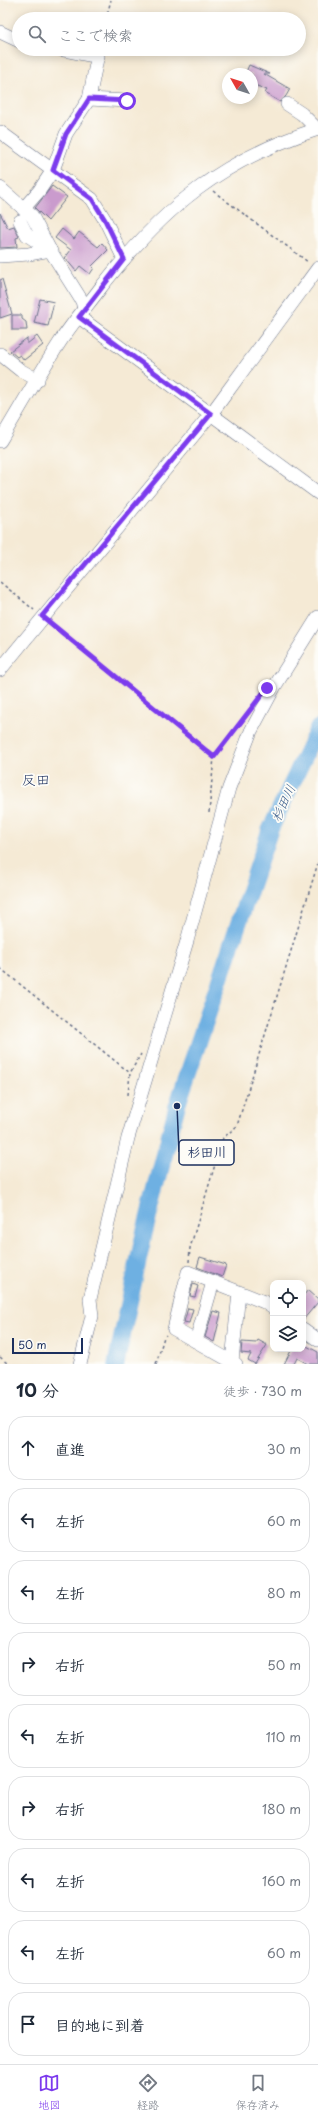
<!DOCTYPE html>
<html lang="ja">
<head>
<meta charset="utf-8">
<style>
	body { margin:0; font-family:"Playpen Sans","Klee One",sans-serif; background:#f6f6f7; color:#1f2937 }
	.controls { position:absolute; right:12px; bottom:12px; display:grid; overflow:hidden; border-radius:8px; box-shadow:0 2px 10px #0003 }
	.controls button { width:36px; height:36px; display:grid; place-items:center; padding:0; border:0; border-bottom:1px solid #e0e1e3; background:#fff; color:#1f2937; font:20px sans-serif }
	.compass { position:absolute; left:222px; top:68px; width:36px; height:36px; border-radius:50%; background:#fff; box-shadow:0 2px 10px #0003; rotate:309deg }
	.scale { position:absolute; left:12px; bottom:10px; width:71px; box-sizing:border-box; padding-left:4px; border:2px solid #1b2f5e; border-top:0; font-size:11px; line-height:14px; white-space:nowrap; color:#1b2f5e; -webkit-text-stroke:3px #fdfcf7; paint-order:stroke }
	.stop { position:absolute; width:12px; height:12px; margin:-9px; border:3px solid #7c3aed; border-radius:50%; background:#fff }
	.stop.end { background:#7c3aed; border-color:#fff; box-shadow:0 1px 4px #0008 }
	.list { margin:0; padding:0; list-style:none }
	h2 { display:flex; justify-content:space-between; align-items:center; height:52px; margin:0; padding:0 16px; font-size:17px }
	h2 small { font-size:13px; font-weight:400; color:#747a83 }
	.list li { display:grid; grid-template-columns:26px 1fr auto; gap:12px; align-items:center; box-sizing:border-box; height:64px; margin:0 8px 8px; padding:0 8px; border:1px solid #e0e1e3; border-radius:16px }
	.list b { display:block; font-size:15px; white-space:nowrap }
	.list em { font-size:13px; font-style:normal; color:#747a83 }
	.icon { flex:none; width:22px; height:22px; fill:none; stroke:currentColor; stroke-width:2; stroke-linecap:round; stroke-linejoin:round }
	.map { position:relative; flex:none; width:318px; height:1364px; overflow:hidden }
	.search { position:absolute; background:#fff; box-shadow:0 2px 10px #0003; left:12px; right:12px; top:12px; height:44px; display:flex; align-items:center; gap:10px; box-sizing:border-box; padding:0 14px; border-radius:22px; color:#747a83; font-size:15px }
	.sheet { height:700px; background:#fff }
	nav { display:flex; justify-content:space-around; align-items:center; box-sizing:border-box; height:56px; border-top:1px solid #e0e1e3; background:#fff; font-size:11px; color:#747a83 }
	nav a { display:grid; justify-items:center; gap:2px }
	nav .on { color:#7c3aed }
	.map>svg:first-child { display:block }
	.lines { fill:none; stroke-linecap:round; stroke-linejoin:round }
	.river { stroke:#6eb0e2; stroke-width:17 }
	.building { fill:#ca9bcd }
	.minor-casing { stroke:#677088; stroke-width:14 }
	.path { stroke:#677088; stroke-width:1.5; stroke-dasharray:3 3; stroke-linecap:butt }
	.minor { stroke:#fff; stroke-width:13 }
	.route { stroke:#7c3aed; stroke-width:5 }
	.labels { text-anchor:middle; stroke-width:3.5; stroke-linejoin:round; paint-order:stroke }
	.water-label { font-size:13px; font-style:italic; fill:#385c8c; stroke:#fdfcf7 }
	.quarter-label { font-size:14px; fill:#1b2f5e; stroke:#fdfcf7 }
	.leader { fill:none; stroke:#1b2f5e; stroke-width:1.5 }
	.callout-dot { fill:#1b2f5e; stroke:#fdfcf7; stroke-width:1.5 }
	.callout { fill:#fdfcf7; stroke:#1b2f5e; stroke-width:1.5 }
	.callout-label { font-size:13px; text-anchor:middle; font-weight:bold; fill:#1b2f5e }
</style>
</head>
<body>
<div class="map">
<svg width="318" height="1364" viewBox="0 0 318 1364">
	<rect width="100%" height="100%" fill="#fdfcf7"/>
	<filter id="ink" filterUnits="userSpaceOnUse"><feTurbulence type="fractalNoise" baseFrequency=".025" numOctaves="2"/><feDisplacementMap in="SourceGraphic" scale="8" xChannelSelector="R" yChannelSelector="G"/><feConvolveMatrix kernelMatrix="1 2 1 2 8 2 1 2 1" color-interpolation-filters="sRGB"/></filter>
	<filter id="wash" filterUnits="userSpaceOnUse"><feTurbulence type="fractalNoise" baseFrequency=".012" numOctaves="4" result="noise"/><feDisplacementMap in="SourceGraphic" scale="16" xChannelSelector="R" yChannelSelector="G"/><feGaussianBlur stdDeviation="0.9" result="paint"/><feColorMatrix in="noise" values="0 0 0 0 0 0 0 0 0 0 0 0 0 0 0 0 0 1.4 0 .05"/><feComposite in="paint" operator="in"/></filter>
	<g filter="url(#wash)">
		<rect width="100%" height="100%" fill="#f5ead5"/>
		<g class="lines">
			<path class="river" d="M116,1364l28,-130 33,-128 93,-276 48,-102"/>
		</g>
		<g id="blocks">
			<g class="building">
				<path d="M249,65l21,9h-6l26,15 -4,7 -6,6 -15,-9 2,-3 -15,-6v-10h-7z"/>
				<path d="M52,186l15,11 -19,24 -13,-13z"/>
				<path d="M0,213l8,15 6,-2 5,11 -3,1 1,9 -17,1z"/>
				<path d="M62,229l12,10 5,-7 19,15 4,-4 6,7 -16,16 2,2 -4,6 -10,-8 -4,5 -11,-13 6,-8 -16,-12z"/>
				<path d="M2,279l10,35 -12,4v-38z"/>
				<path d="M40,299l14,3 -6,24 -14,-3z"/>
				<path d="M12,315h10v4l4,3 1,8h-15z"/>
				<path d="M37,336l6,9 -19,15 -4,-5 -3,2 -7,-6 17,-13v6z"/>
				<path d="M200,1257l26,8 -4,12 -25,-10z"/>
				<path d="M193,1284l5,2 -3,11 -5,-1z"/>
				<path d="M308,1290l10,9v3l-15,18v-24z"/>
				<path d="M188,1308l5,1 -4,14 -5,-1z"/>
				<path d="M213,1311l8,2 -7,29 -9,-5z"/>
				<path d="M258,1340l9,5 -12,19 -7,-4 3,-6 -10,-1 1,-11 14,1z"/>
				<path d="M303,1344l15,8v12h-10l-11,-6 -3,6h-10l8,-15h11z"/>
			</g>
		</g>
	</g>
	<g filter="url(#ink)">
		<use href="#blocks" fill-opacity="0" stroke="#677088" stroke-width="1"/>
		<g class="lines">
			<defs>
				<g id="minor">
					<path d="M0,32l19,9"/>
					<path d="M58,49l40,8"/>
					<path d="M89,99l38,2"/>
					<path d="M287,104l15,10 15,15"/>
					<path d="M0,132l92,67 13,21 19,39"/>
					<path d="M0,188l32,28 18,34 32,51 2,8"/>
					<path d="M23,209l16,-18 14,-21 13,-36 23,-35 10,-50"/>
					<path d="M20,221l7,14 23,15"/>
					<path d="M0,256l29,-2 21,-4"/>
					<path d="M79,317l239,176"/>
					<path d="M0,354l20,16 18,10"/>
					<path d="M0,441c20,-33 39,-67 60,-99 12,-19 28,-37 42,-56 62,-79 119,-126 216,-157"/>
					<path d="M0,670l211,-256 107,-146"/>
					<path d="M303,1329l15,11"/>
					<path d="M196,1341l17,-59"/>
					<path d="M232,1361l7,-68"/>
					<path d="M80,1364l12,-48 -2,-17 38,-161 59,-197 42,-153 22,-57 24,-45 43,-69"/>
					<path d="M236,1364l-62,-35 14,-57 76,30 9,6"/>
				</g>
			</defs>
			<use href="#minor" class="minor-casing"/>
			<g class="path">
				<path d="M106,19l5,-19"/>
				<path d="M213,191l95,71"/>
				<path d="M0,582l34,28"/>
				<path d="M52,625l162,132 30,-39"/>
				<path d="M209,813l5,-56"/>
				<path d="M0,968l130,105"/>
				<path d="M128,1095l2,-22 11,-19"/>
				<path d="M189,1262l1,-14 33,-110 14,-12 81,-263"/>
				<path d="M0,1357l8,7"/>
				<path d="M156,1364l8,-27 2,-2"/>
			</g>
			<use href="#minor" class="minor"/>
		</g>
	</g>
	<g class="lines" filter="url(#ink)">
		<path class="route" d="M127,101l-38,-2 -23,35 -13,36 39,29 13,21 19,39 -45,58 132,97 -169,202 172,141 53,-69"/>
	</g>
	<g class="labels">
		<g class="water-label">
			<text transform="translate(283 803) rotate(-65)" y="5">杉田川</text>
		</g>
		<g class="quarter-label">
			<text x="36" y="785">反田</text>
		</g>
	</g>
	<path class="leader" d="M177 1106L179 1152"/>
	<circle class="callout-dot" cx="177" cy="1106" r="4"/>
	<rect class="callout" x="179" y="1140" width="55" height="25" rx="4"/>
	<g class="callout-label">
		<text x="207" y="1157">杉田川</text>
	</g>
</svg>
<div class="controls">
<button><svg class="icon" aria-label="locate" viewBox="0 0 24 24"><circle cx="12" cy="12" r="6"/><path d="M12 2v4M12 18v4M2 12h4M18 12h4"/></svg></button>
<button><svg class="icon" aria-label="layers" viewBox="0 0 24 24"><path d="M12 4l9 5-9 5-9-5zM3 14l9 5 9-5"/></svg></button>
</div>
<svg class="compass" viewBox="-18 -18 36 36"><path d="M0-13l5 13h-10z" fill="#e53935"/><path d="M0 13l5-13h-10z" fill="#747a83"/></svg>
<div class="scale">50 m</div>
<div class="stop" style="left:127px;top:101px"></div>
<div class="stop end" style="left:267px;top:688px"></div>
<div class="search"><svg class="icon" aria-label="search" viewBox="0 0 24 24"><circle cx="10" cy="10" r="6"/><path d="M15 15l6 6"/></svg>ここで検索</div>
</div>
<section class="sheet">
<h2>10 分<small>徒歩 · 730 m</small></h2>
<ul class="list">
<li><svg class="icon" aria-label="ahead" viewBox="0 0 24 24"><path d="M12 20V5M6 11l6-6 6 6"/></svg><div><b>直進</b></div><em>30 m</em></li>
<li><svg class="icon" aria-label="left" viewBox="0 0 24 24"><path d="M17 20v-9H6M10 6l-5 5 5 5"/></svg><div><b>左折</b></div><em>60 m</em></li>
<li><svg class="icon" aria-label="left" viewBox="0 0 24 24"><path d="M17 20v-9H6M10 6l-5 5 5 5"/></svg><div><b>左折</b></div><em>80 m</em></li>
<li><svg class="icon" aria-label="right" viewBox="0 0 24 24"><path d="M7 20v-9h11M14 6l5 5-5 5"/></svg><div><b>右折</b></div><em>50 m</em></li>
<li><svg class="icon" aria-label="left" viewBox="0 0 24 24"><path d="M17 20v-9H6M10 6l-5 5 5 5"/></svg><div><b>左折</b></div><em>110 m</em></li>
<li><svg class="icon" aria-label="right" viewBox="0 0 24 24"><path d="M7 20v-9h11M14 6l5 5-5 5"/></svg><div><b>右折</b></div><em>180 m</em></li>
<li><svg class="icon" aria-label="left" viewBox="0 0 24 24"><path d="M17 20v-9H6M10 6l-5 5 5 5"/></svg><div><b>左折</b></div><em>160 m</em></li>
<li><svg class="icon" aria-label="left" viewBox="0 0 24 24"><path d="M17 20v-9H6M10 6l-5 5 5 5"/></svg><div><b>左折</b></div><em>60 m</em></li>
<li><svg class="icon" aria-label="arrive" viewBox="0 0 24 24"><path d="M6 21V4h12l-3 4 3 4H6"/></svg><div><b>目的地に到着</b></div></li>
</ul>
</section>
<nav>
<a class="on"><svg class="icon" aria-label="map" viewBox="0 0 24 24"><path d="M3 6l6-2 6 2 6-2v14l-6 2-6-2-6 2zM9 4v14M15 6v14"/></svg>地図</a>
<a><svg class="icon" aria-label="directions" viewBox="0 0 24 24"><path d="M12 3l9 9-9 9-9-9zM9 14v-3h6M13 9l2 2-2 2"/></svg>経路</a>
<a><svg class="icon" aria-label="saved" viewBox="0 0 24 24"><path d="M7 4h10v16l-5-4-5 4z"/></svg>保存済み</a>
</nav>
</body>
</html>
